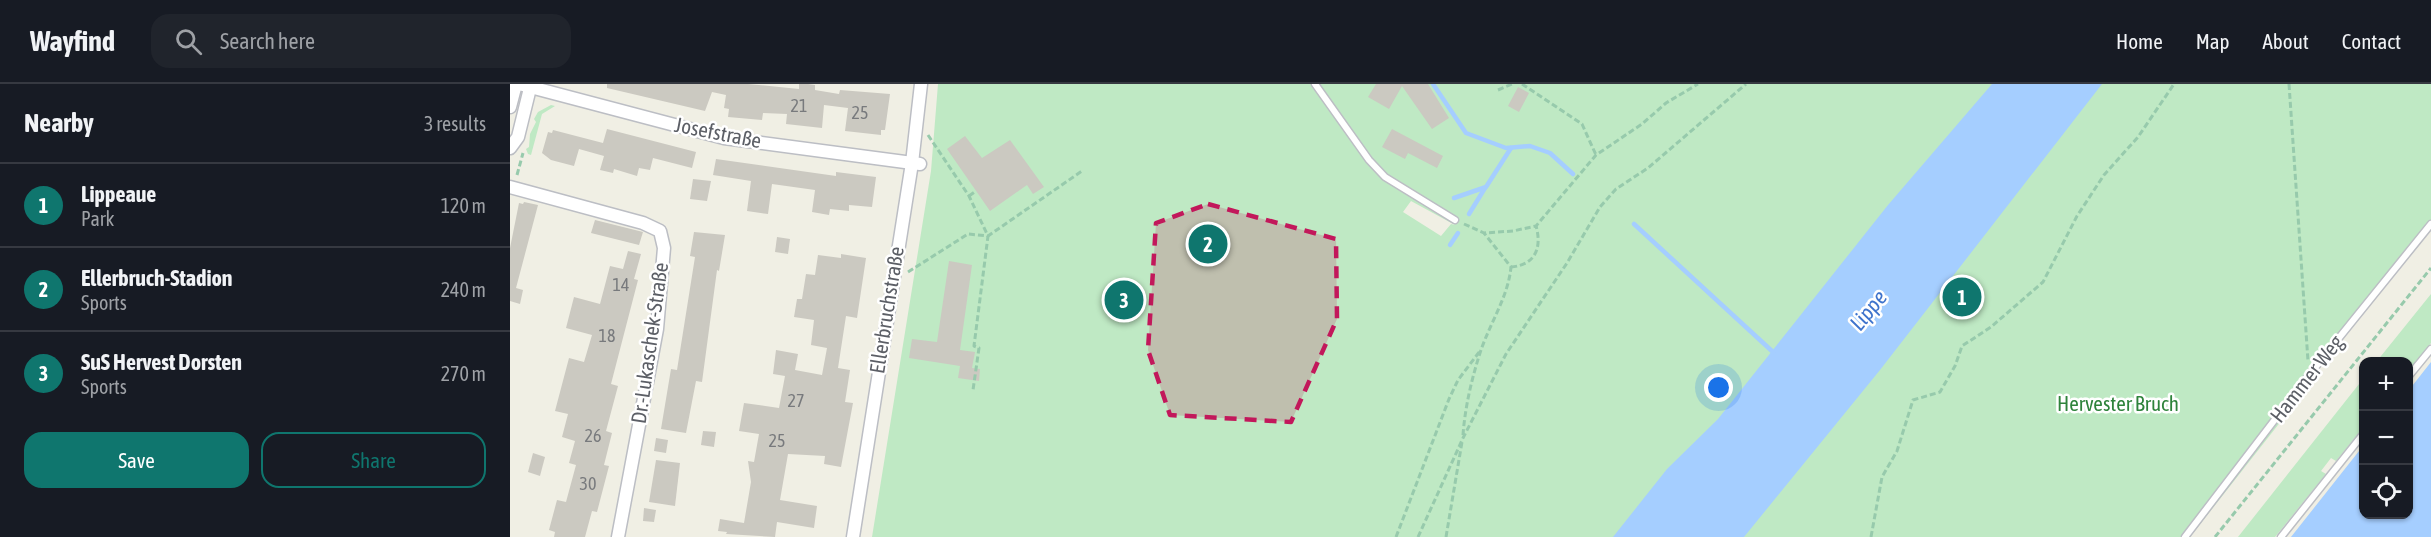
<!DOCTYPE html>
<html lang="en">
<head>
<meta charset="utf-8">
<style>
	body { margin:0; font-family:"Asap Condensed",sans-serif; background:#20242c; color:#f1f3f6 }
	.controls { position:absolute; right:18px; bottom:18px; display:grid; overflow:hidden; border-radius:12px; box-shadow:0 2px 4px #0004 }
	.controls button { width:54px; height:54px; display:grid; place-items:center; padding:0; border:0; border-bottom:2px solid #363941; background:#171b24; color:#f1f3f6; font:30px sans-serif }
	.you { position:absolute; left:1209px; top:304px; width:21px; height:21px; margin:-15px; border:4px solid #fff; border-radius:50%; background:#1a73e8; box-shadow:0 0 0 9px #1a73e833 }
	.badge { display:grid; place-items:center; width:39px; height:39px; border-radius:50%; background:#0f766e; color:#fff; font-size:20px; font-weight:700 }
	.pin { position:absolute; translate:-50% -50%; border:3px solid #fff; box-shadow:0 2px 6px #0006 }
	.list { margin:0; padding:0; list-style:none }
	h2 { display:flex; justify-content:space-between; align-items:center; height:78px; margin:0; padding:0 24px; font-size:26px }
	h2 small { font-size:20px; font-weight:400; color:#9ea1a6 }
	.list li { display:grid; grid-template-columns:39px 1fr auto; gap:18px; align-items:center; box-sizing:border-box; height:84px; padding:0 24px; border-top:2px solid #363941 }
	.list b { display:block; font-size:22px; white-space:nowrap }
	.list p { margin:0; font-size:20px; white-space:nowrap; color:#9ea1a6 }
	.list em { font-size:20px; font-style:normal; color:#9ea1a6 }
	.actions { display:flex; gap:12px; padding:18px 24px }
	.actions a { flex:1; padding:14px 0; border:2px solid #0f766e; border-radius:18px; text-align:center; font-size:21px; color:#0f766e }
	.actions .main { background:#0f766e; color:#fff }
	.icon { flex:none; width:33px; height:33px; fill:none; stroke:currentColor; stroke-width:2; stroke-linecap:round; stroke-linejoin:round }
	.map { position:relative; flex:none; width:1921px; height:453px; overflow:hidden }
	header { display:flex; align-items:center; gap:36px; box-sizing:border-box; height:84px; padding:0 30px; background:#171b24; border-bottom:2px solid #363941 }
	header strong { font-size:28px }
	nav { display:flex; gap:33px; margin-inline-start:auto; font-size:21px }
	.search { width:420px; height:54px; background:#20242c; display:flex; align-items:center; gap:15px; box-sizing:border-box; padding:0 21px; border-radius:18px; color:#9ea1a6; font-size:22px }
	main { display:flex }
	aside { flex:1; background:#171b24 }
	.map>svg:first-child { display:block }
	.green { fill:#bfe9c4; fill-rule:evenodd }
	.water { fill:#a5ceff }
	.lines { fill:none; stroke-linecap:round; stroke-linejoin:round }
	.stream { stroke:#a5ceff; stroke-width:4.5 }
	.building { fill:#cbc9c1 }
	.lane-casing { stroke:#bcbec4; stroke-width:9 }
	.street-casing { stroke:#bcbec4; stroke-width:15 }
	.path { stroke:#97caac; stroke-width:3; stroke-dasharray:6 3; stroke-linecap:butt }
	.lane { stroke:#fff; stroke-width:6 }
	.street { stroke:#fff; stroke-width:12 }
	.marked { fill:#c2185b; fill-opacity:0.2; stroke:#c2185b; stroke-width:4.5; stroke-dasharray:12 8; stroke-linejoin:round }
	.labels { text-anchor:middle; stroke-width:5; stroke-linejoin:round; paint-order:stroke }
	.number-label { font-size:18px; fill:#787a7d }
	.street-label { font-size:21px; fill:#5c5f66; stroke:#fff }
	.park-label { font-size:21px; fill:#2e833b; stroke:#fff }
	.water-label { font-size:22px; font-style:italic; fill:#3e73cc; stroke:#fff }
</style>
</head>
<body>
<header>
<strong>Wayfind</strong>
<div class="search"><svg class="icon" aria-label="search" viewBox="0 0 24 24"><circle cx="10" cy="10" r="6"/><path d="M15 15l6 6"/></svg>Search here</div>
<nav><a>Home</a><a>Map</a><a>About</a><a>Contact</a></nav>
</header>
<main>
<aside>
<h2>Nearby<small>3 results</small></h2>
<ul class="list">
<li><span class="badge">1</span><div><b>Lippeaue</b><p>Park</p></div><em>120 m</em></li>
<li><span class="badge">2</span><div><b>Ellerbruch-Stadion</b><p>Sports</p></div><em>240 m</em></li>
<li><span class="badge">3</span><div><b>SuS Hervest Dorsten</b><p>Sports</p></div><em>270 m</em></li>
</ul>
<div class="actions"><a class="main">Save</a><a>Share</a></div>
</aside>
<div class="map">
<svg width="1921" height="453" viewBox="0 0 1921 453">
	<rect width="100%" height="100%" fill="#f0efe4"/>
	<g class="green">
		<path d="M428,0h1493v137l-115,147 -16,29 -110,140h-1318l59,-366zM901,117l44,24 -4,-1 -10,12 -38,-24z"/>
		<path d="M41,21l4,1 -13,8 -11,41 -3,-1 -2,-5 3,-2 1,-13 6,-12 -2,-3 4,-7z"/>
		<path d="M1921,210v49l-19,25 -3,4 -1,-10 -31,-1z"/>
		<path d="M1853,295v49l-27,33 -5,-3 -10,13 5,3 -51,63h-37z"/>
	</g>
	<g class="water">
		<path d="M1482,0h110l-222,286 -136,167h-131l54,-68 51,-50 170,-214z"/>
		<path d="M1921,278v175h-140l72,-91 1,68h44l1,-124z"/>
	</g>
	<g class="lines">
		<g class="stream">
			<path d="M923,0l33,49 40,15 24,-2 20,7 23,21"/>
			<path d="M944,114l32,-11 25,-39"/>
			<path d="M959,130l16,-26"/>
			<path d="M1124,140l139,128"/>
			<path d="M940,161l8,-12"/>
		</g>
	</g>
	<g class="building">
		<path d="M97,0h141l51,5v-5h9l7,1v5l24,4 1,-4 50,4 -5,36h-4v5l-36,-4 3,-23 -24,-3 -2,23 -36,-4 1,-10 -24,-1 -1,7 -34,-3 1,-8 -5,-1 2,-13 -14,-3 -7,19 -98,-23z"/>
		<path d="M866,0h52l21,34 -17,11 -30,-43 -13,23 -21,-12z"/>
		<path d="M1008,3l11,6 -10,19 -11,-6z"/>
		<path d="M97,45l89,23 -4,16 -39,-10 -3,12 -11,-2 -2,8 -23,-7 -1,4 -13,-3 4,-14 -25,-7 -5,17 -23,-6 -9,-7 6,-21 4,1 1,-3 50,13z"/>
		<path d="M882,45l51,27 -6,12 -29,-15 -3,6 -23,-12z"/>
		<path d="M455,52l17,22 28,-18 34,47 -11,7 -6,-9 -37,26 -43,-62z"/>
		<path d="M206,75l120,17v-4l40,5 -4,30 -23,-2v6l-19,-2 -1,6 -17,-3 3,-22 -43,-6 -4,30 -21,-3 4,-30 -38,-6z"/>
		<path d="M183,95l18,2 -4,20 -17,-2z"/>
		<path d="M14,118l14,3 -22,83 7,2 -3,14 -10,-3v-53l9,-45 4,1z"/>
		<path d="M85,136l48,12 -4,13 -48,-12z"/>
		<path d="M184,148l31,3 -6,36 -2,-1 -15,112 -6,-1 -10,52 -25,-4 10,-60 6,1 18,-113 -5,-1z"/>
		<path d="M267,153l13,2 -2,15 -13,-2z"/>
		<path d="M118,167l13,3 -7,25 4,1 -27,104 7,2 -12,45 6,2 -8,32 5,1 -12,46 -5,-1 -7,26h-31l1,-5 -6,-2 8,-30 9,2 10,-37 -7,-2 6,-22 -13,-4 6,-23 -13,-3 14,-53 15,4 8,-27 -26,-7 8,-31 26,7 10,-38 13,3z"/>
		<path d="M331,170l25,4 -9,60 -11,-2 -8,52 12,2 -5,32 8,1 -12,64 -17,-3 1,-8 -37,-2 -8,46 37,6 -3,22 -37,-6 -2,15 -49,-3 1,-2 -9,-1 2,-12 24,4 7,-41 -3,-21 6,1 5,-28 -20,-3 5,-28 35,5 6,-32 -12,-2 3,-24 22,4 -3,16 27,5 5,-27 -16,-3 3,-25 -20,-3 3,-18h5l4,-25 9,1 3,-20 23,3z"/>
		<path d="M439,177l23,4 -12,85 15,2 -3,16 8,1 -1,12 -21,-3 2,-12 -51,-8 3,-19 25,3z"/>
		<path d="M193,347l13,1 -2,15 -13,-2z"/>
		<path d="M146,354l12,2 -2,13 -12,-2z"/>
		<path d="M23,369l12,4 -5,19 -12,-4z"/>
		<path d="M146,376l24,3 -5,43 -26,-4z"/>
		<path d="M134,424l12,2 -2,12 -11,-1z"/>
	</g>
	<g class="lines">
		<defs>
			<g id="lane">
				<path d="M805,0l54,76 16,17 70,43"/>
				<path d="M1898,293l23,-28"/>
				<path d="M1675,453l124,-162 122,-151"/>
				<path d="M1771,453l83,-104"/>
			</g>
			<g id="street">
				<path d="M9,0l205,54 196,26"/>
				<path d="M0,23l6,-23"/>
				<path d="M0,64l8,-11 13,-53"/>
				<path d="M0,103l133,36 17,8 4,17 -7,81 -39,208"/>
				<path d="M343,453l59,-374 9,-79"/>
			</g>
		</defs>
		<use href="#lane" class="lane-casing"/>
		<use href="#street" class="street-casing"/>
		<g class="path">
			<path d="M1012,0l60,40 14,31"/>
			<path d="M1779,0l19,277"/>
			<path d="M988,6l14,-6"/>
			<path d="M418,51l41,61 19,40 94,-65"/>
			<path d="M7,91l6,-22"/>
			<path d="M459,112l7,-5"/>
			<path d="M954,140l20,9 29,-2 23,-5 60,-71 46,-31 24,-21 32,-19"/>
			<path d="M1001,183c25,-2 31,-20 25,-41"/>
			<path d="M398,188l60,-38 20,2 -14,110 5,2 -6,42"/>
			<path d="M953,351c2,-28 9,-58 18,-85 10,-29 27,-53 30,-83l-27,-34"/>
			<path d="M886,453l53,-138 9,-19 22,-29"/>
			<path d="M908,453l45,-99 43,-84 61,-91 33,-56 16,-18 32,-21 98,-84"/>
			<path d="M936,453l16,-95"/>
			<path d="M1361,453l11,-60 15,-26 16,-51 27,-8 15,-26 7,-20 29,-19 52,-45 34,-66 27,-41 34,-38 36,-53"/>
			<path d="M1705,453l216,-269"/>
		</g>
		<use href="#lane" class="lane"/>
		<use href="#street" class="street"/>
	</g>
	<path class="marked" d="M698,120l128,35 1,80 -46,103 -121,-7 -22,-65 8,-127z"/>
	<g class="labels">
		<g class="number-label">
			<text x="289" y="28">21</text>
			<text x="350" y="35">25</text>
			<text x="111" y="207">14</text>
			<text x="97" y="258">18</text>
			<text x="286" y="323">27</text>
			<text x="83" y="358">26</text>
			<text x="267" y="363">25</text>
			<text x="78" y="406">30</text>
		</g>
		<g class="street-label">
			<text transform="translate(208 49) rotate(11)" y="7">Josefstraße</text>
			<text transform="translate(377 226) rotate(-81)" y="7">Ellerbruchstraße</text>
			<text transform="translate(140 259) rotate(-82)" y="7">Dr.-Lukaschek-Straße</text>
			<text transform="translate(1797 295) rotate(-52)" y="7">Hammer Weg</text>
		</g>
		<g class="park-label">
			<text x="1608" y="327">Hervester Bruch</text>
		</g>
		<g class="water-label">
			<text transform="translate(1358 226) rotate(-51)" y="8">Lippe</text>
		</g>
	</g>
</svg>
<div class="controls">
<button>+</button>
<button>−</button>
<button><svg class="icon" aria-label="locate" viewBox="0 0 24 24"><circle cx="12" cy="12" r="6"/><path d="M12 2v4M12 18v4M2 12h4M18 12h4"/></svg></button>
</div>
<div class="you"></div>
<div class="pin badge" style="left:1452px;top:213px">1</div>
<div class="pin badge" style="left:698px;top:160px">2</div>
<div class="pin badge" style="left:614px;top:216px">3</div>
</div>
</main>
</body>
</html>
